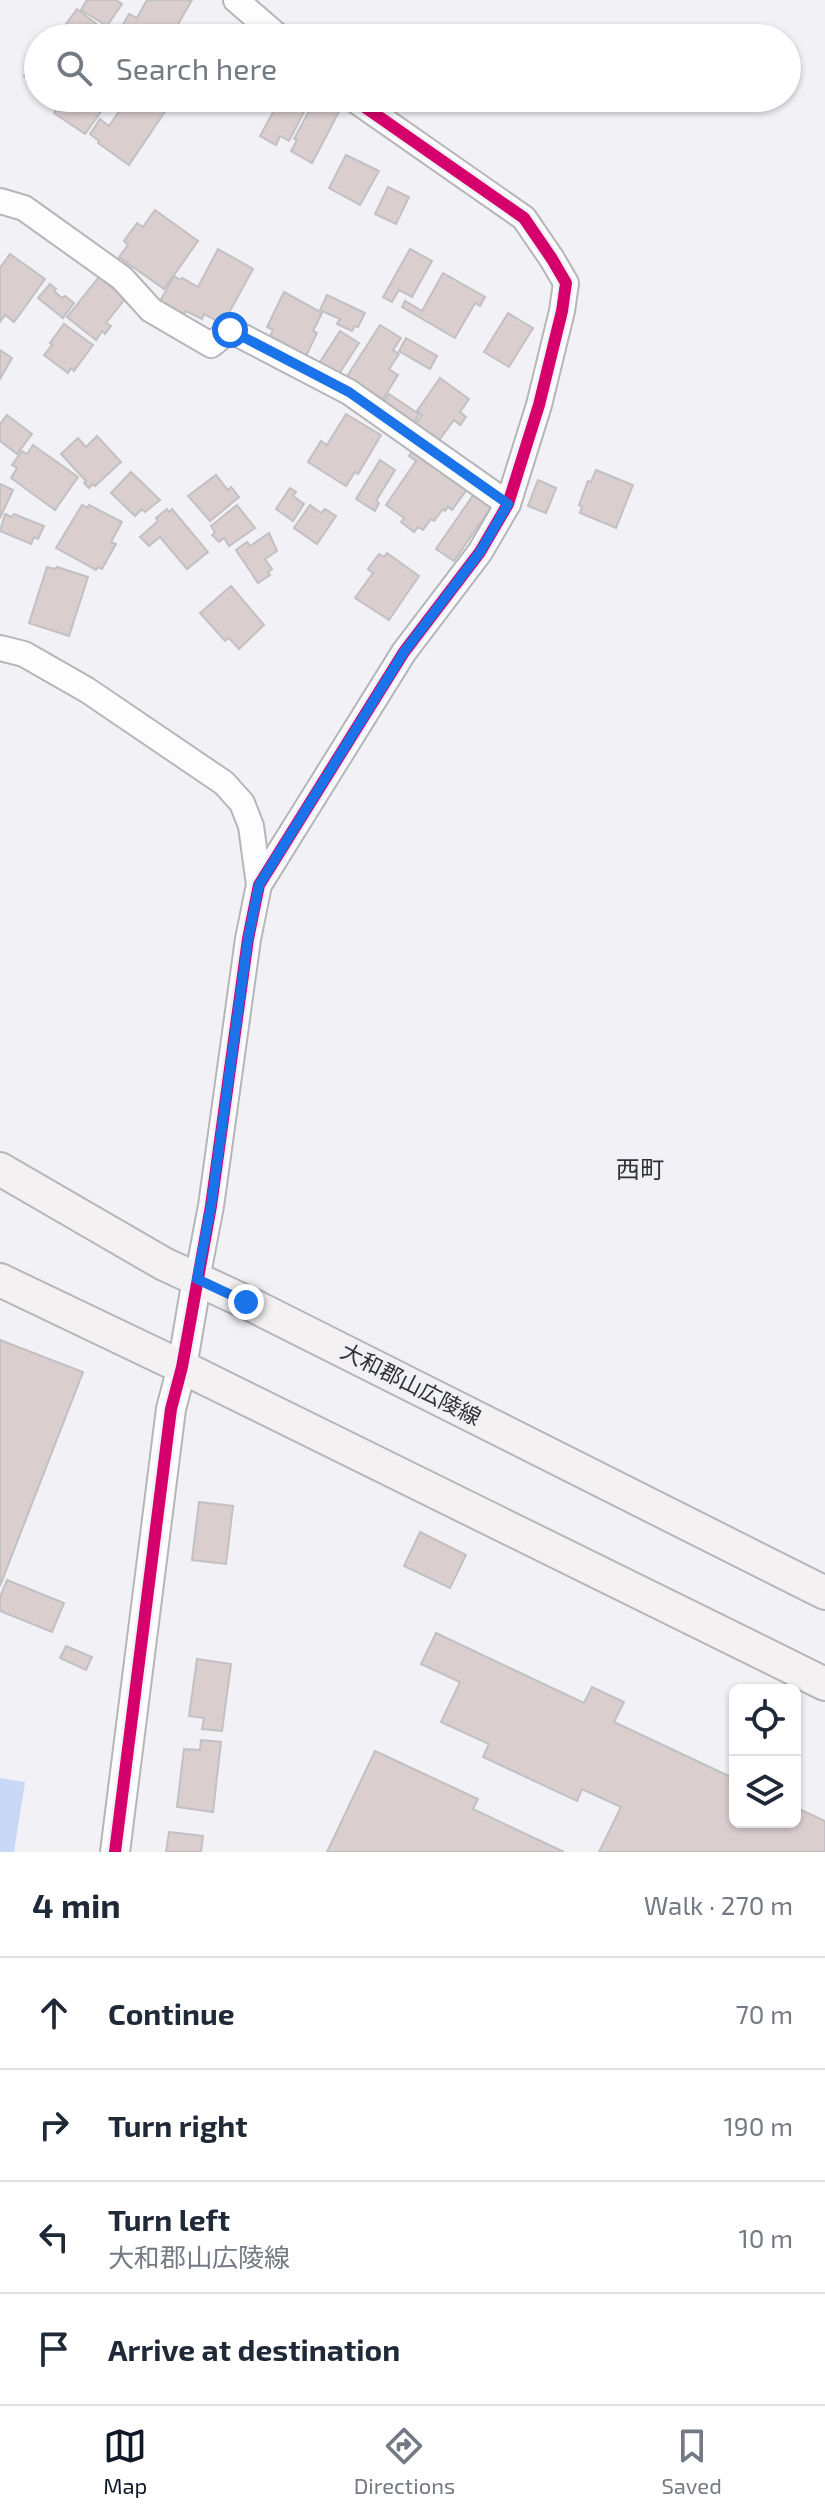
<!DOCTYPE html>
<html lang="en">
<head>
<meta charset="utf-8">
<style>
	body { margin:0; font-family:"Exo 2","Noto Sans JP",sans-serif; background:#f2f2f3; color:#1f2937 }
	.controls { position:absolute; right:24px; bottom:24px; display:grid; overflow:hidden; border-radius:12px; box-shadow:0 2px 6px #0004 }
	.controls button { width:72px; height:72px; display:grid; place-items:center; padding:0; border:0; border-bottom:2px solid #e0e1e3; background:#fff; color:#1f2937; font:40px sans-serif }
	.stop { position:absolute; width:24px; height:24px; margin:-18px; border:6px solid #1a73e8; border-radius:50%; background:#fff }
	.stop.end { background:#1a73e8; border-color:#fff; box-shadow:0 2px 8px #0008 }
	.list { margin:0; padding:0; list-style:none }
	h2 { display:flex; justify-content:space-between; align-items:center; height:104px; margin:0; padding:0 32px; font-size:34px }
	h2 small { font-size:26px; font-weight:400; color:#747a83 }
	.list li { display:grid; grid-template-columns:52px 1fr auto; gap:24px; align-items:center; box-sizing:border-box; height:112px; padding:0 32px; border-top:2px solid #e0e1e3 }
	.list b { display:block; font-size:30px; white-space:nowrap }
	.list p { margin:0; font-size:26px; white-space:nowrap; color:#747a83 }
	.list em { font-size:26px; font-style:normal; color:#747a83 }
	.icon { flex:none; width:44px; height:44px; fill:none; stroke:currentColor; stroke-width:2; stroke-linecap:round; stroke-linejoin:round }
	.map { position:relative; flex:none; width:825px; height:1852px; overflow:hidden }
	.search { position:absolute; background:#fff; box-shadow:0 2px 6px #0004; left:24px; right:24px; top:24px; height:88px; display:flex; align-items:center; gap:20px; box-sizing:border-box; padding:0 28px; border-radius:44px; color:#747a83; font-size:30px }
	.sheet { height:552px; background:#fff }
	nav { display:flex; justify-content:space-around; align-items:center; box-sizing:border-box; height:112px; border-top:2px solid #e0e1e3; background:#fff; font-size:22px; color:#747a83 }
	nav a { display:grid; justify-items:center; gap:4px }
	nav .on { color:#111827 }
	.map>svg:first-child { display:block }
	.water { fill:#c9d8f7 }
	.building { fill:#dacecf; stroke:#c2c0c2; stroke-width:2 }
	.lines { fill:none; stroke-linecap:round; stroke-linejoin:round }
	.minor-casing { stroke:#b6b6b9; stroke-width:28 }
	.tertiary-casing { stroke:#b6b6b9; stroke-width:32 }
	.secondary-casing { stroke:#b6b6b9; stroke-width:36 }
	.minor { stroke:#fdfdfe; stroke-width:24 }
	.tertiary { stroke:#fdfdfe; stroke-width:28 }
	.secondary { stroke:#f4f1f2; stroke-width:32 }
	.cycleway-casing { stroke:#f0f0f7; stroke-width:17 }
	.cycleway { stroke:#d6006c; stroke-width:12 }
	.route { stroke:#1a73e8; stroke-width:10 }
	.labels { text-anchor:middle; stroke-width:6; stroke-linejoin:round; paint-order:stroke }
	.street-label { font-size:22px; fill:#313133; stroke:#f0f0f7 }
	.neighbourhood-label { font-size:24px; fill:#313133; stroke:#f0f0f7 }
</style>
</head>
<body>
<div class="map">
<svg width="825" height="1852" viewBox="0 0 825 1852">
	<rect width="100%" height="100%" fill="#f1f1f6"/>
	<path class="water" d="M0,1778l25,4 -11,70h-14z"/>
	<g class="building">
		<path d="M87,0h29l6,4 -15,22 -26,-16z"/>
		<path d="M147,0h45l-22,38h-44l1,-3 -7,-5 9,-16 8,4z"/>
		<path d="M77,9l22,17 -9,12h-34z"/>
		<path d="M38,50v37l-14,-11 5,-6 -4,-3z"/>
		<path d="M59,98h52l-26,36 -31,-21 9,-12z"/>
		<path d="M128,98h46l-45,67 -31,-22 1,-2 -9,-7 10,-15 9,7z"/>
		<path d="M316,98h12l14,8 -30,57 -21,-12 6,-11 -3,-1z"/>
		<path d="M280,99l24,13 -15,29 -9,-5 -4,9 -16,-9z"/>
		<path d="M346,155l33,16 -19,34 -31,-17z"/>
		<path d="M388,187l21,10 -13,27 -21,-10z"/>
		<path d="M155,210l43,31 -34,48 -45,-32 9,-12 -4,-4 13,-18 6,4z"/>
		<path d="M218,249l35,20 -30,55 -19,-10 -2,5 -16,-8 -2,3 -24,-13 14,-25 7,4 1,-2 16,9z"/>
		<path d="M410,249l22,12 -20,36 -13,-7 -7,12 -9,-5z"/>
		<path d="M10,254l35,25 -31,43 -9,-7 -5,7v-54z"/>
		<path d="M443,273l42,24 -5,9 -5,-3 -20,35 -53,-31 3,-6 17,10z"/>
		<path d="M99,277l26,22 -19,24 5,3 -6,8 -3,-3 -6,9 -29,-23z"/>
		<path d="M50,284l6,5 -2,2 8,7 3,-2 9,7 -11,15 -25,-20z"/>
		<path d="M284,292l38,21 -9,18 4,2 -11,23 -37,-18 4,-8 -6,-3z"/>
		<path d="M327,295l38,18 -7,14 -3,-1 -3,5 -15,-7 3,-5 -20,-9z"/>
		<path d="M508,313l25,15 -24,39 -25,-15z"/>
		<path d="M64,324l29,21 -19,26 -3,-3 -3,5 -24,-18 8,-10 -2,-2z"/>
		<path d="M380,325l21,13 -8,12 6,4 -10,15 9,6 -18,29 -36,-23z"/>
		<path d="M340,331l19,12 -22,34 -19,-12z"/>
		<path d="M406,338l31,18 -7,13 -31,-18z"/>
		<path d="M0,350l12,8 -12,21z"/>
		<path d="M440,378l29,21 -9,13 6,5 -6,8 -6,-5 -17,23 -23,-17 8,-11 -5,-4z"/>
		<path d="M389,394l30,20 -7,12 -30,-21z"/>
		<path d="M346,414l35,21 -23,39 -3,-2 -9,14 -38,-24 13,-21 6,4z"/>
		<path d="M7,415l25,19 -15,20 -17,-13v-17z"/>
		<path d="M97,436l24,26 -26,24 -2,-2 -4,4 -5,-5 2,-2 -25,-27 17,-16 8,9z"/>
		<path d="M33,445l45,32 -23,33 -44,-32 6,-10 -5,-3 10,-14 5,3z"/>
		<path d="M413,450l55,38 -16,22 -4,-3 -3,4 -2,-2 -9,12 -3,-2 -8,11 -5,-3 -4,5 -13,-10 3,-4 -18,-13 30,-44 -7,-5z"/>
		<path d="M380,460l15,10 -19,31 3,2 -4,8 -19,-12z"/>
		<path d="M596,470l37,15 -17,43 -36,-15 2,-6 -3,-2 9,-24 3,1z"/>
		<path d="M131,472l29,28 -15,12 -3,-3 -7,7 -24,-23z"/>
		<path d="M216,475l12,15 3,-3 8,10 -29,24 -22,-25z"/>
		<path d="M538,480l18,8 -10,25 -18,-7z"/>
		<path d="M0,484l13,6 -13,28z"/>
		<path d="M290,488l6,4 -3,4 11,8 -11,17 -17,-12z"/>
		<path d="M476,491l18,12 -40,58 -18,-12z"/>
		<path d="M82,505l6,3 1,-3 33,17 -11,20 5,2 -14,25 -4,-2 -2,3 -40,-22z"/>
		<path d="M237,505l18,23 -26,18 -5,-8 -5,4 -7,-7 3,-3 -4,-6z"/>
		<path d="M310,505l11,8 4,-4 11,7 -19,28 -23,-16z"/>
		<path d="M167,509l2,3 3,-3 36,43 -21,17 -27,-32 -11,9 -9,-9 18,-16 -2,-3z"/>
		<path d="M5,514l7,3 2,-3 30,12 -6,13 -4,-2 -3,7 -31,-13z"/>
		<path d="M269,533l8,18 -12,8 7,10 -4,3 2,3 -12,8 -22,-33 11,-8 3,4z"/>
		<path d="M387,553l32,23 -30,44 -34,-22 18,-25 -5,-4 11,-15 5,3z"/>
		<path d="M47,567l8,2 2,-2 31,10 -19,59 -40,-13z"/>
		<path d="M231,586l33,39 -25,24 -10,-11 -4,3 -25,-28z"/>
		<path d="M0,1340l83,32 -83,214z"/>
		<path d="M199,1502l34,4 -7,58 -34,-4z"/>
		<path d="M420,1532l46,23 -16,33 -46,-22z"/>
		<path d="M7,1580l57,23 -12,29 -52,-21v-14z"/>
		<path d="M436,1633l148,70 8,-16 32,15 -10,20 121,57v43h60v-15l30,14v31h-226l22,-45 -39,-18 -5,12 -94,-44 6,-13 -48,-22 19,-40 -39,-18z"/>
		<path d="M66,1646l26,11 -6,13 -26,-12z"/>
		<path d="M197,1659l34,5 -9,67 -20,-2 2,-11 -15,-2z"/>
		<path d="M201,1740l20,2 -8,70 -36,-5 7,-58 16,1z"/>
		<path d="M375,1751l103,48 -5,10 91,43h-237z"/>
		<path d="M169,1832l34,4 -2,16h-35z"/>
	</g>
	<g class="lines">
		<defs>
			<g id="minor">
				<path d="M236,0l44,38"/>
				<path d="M0,201l24,7 98,70 29,32 60,35 19,-15 119,62 159,112"/>
				<path d="M0,648l24,6 63,36 137,93 18,20 9,23 8,59"/>
				<path d="M197,1279l14,-73 37,-267 11,-54 145,-233 76,-100 28,-48 31,-99 23,-94 4,-28 -14,-24 -28,-41 -172,-120"/>
			</g>
			<path id="tertiary" d="M115,1852l56,-443 11,-42 15,-88"/>
			<g id="secondary">
				<path d="M0,1169l164,95 82,38 579,291"/>
				<path d="M0,1280l182,87 643,317"/>
			</g>
		</defs>
		<use href="#minor" class="minor-casing"/>
		<use href="#tertiary" class="tertiary-casing"/>
		<use href="#secondary" class="secondary-casing"/>
		<use href="#minor" class="minor"/>
		<use href="#tertiary" class="tertiary"/>
		<use href="#secondary" class="secondary"/>
		<defs>
			<path id="cycleway" d="M115,1852l56,-443 11,-42 29,-161 37,-267 11,-54 145,-233 76,-100 28,-48 31,-99 23,-94 4,-28 -14,-24 -28,-41 -172,-120"/>
		</defs>
		<use href="#cycleway" class="cycleway-casing"/>
		<use href="#cycleway" class="cycleway"/>
	</g>
	<g class="lines">
		<path class="route" d="M230,330l119,62 159,112 -28,48 -76,100 -145,233 -11,54 -37,267 -14,73 49,23"/>
	</g>
	<g class="labels">
		<g class="street-label">
			<text transform="translate(411 1384) rotate(27)" y="8">大和郡山広陵線</text>
		</g>
		<g class="neighbourhood-label">
			<text x="640" y="1178">西町</text>
		</g>
	</g>
</svg>
<div class="controls">
<button><svg class="icon" aria-label="locate" viewBox="0 0 24 24"><circle cx="12" cy="12" r="6"/><path d="M12 2v4M12 18v4M2 12h4M18 12h4"/></svg></button>
<button><svg class="icon" aria-label="layers" viewBox="0 0 24 24"><path d="M12 4l9 5-9 5-9-5zM3 14l9 5 9-5"/></svg></button>
</div>
<div class="stop" style="left:230px;top:330px"></div>
<div class="stop end" style="left:246px;top:1302px"></div>
<div class="search"><svg class="icon" aria-label="search" viewBox="0 0 24 24"><circle cx="10" cy="10" r="6"/><path d="M15 15l6 6"/></svg>Search here</div>
</div>
<section class="sheet">
<h2>4 min<small>Walk · 270 m</small></h2>
<ul class="list">
<li><svg class="icon" aria-label="ahead" viewBox="0 0 24 24"><path d="M12 20V5M6 11l6-6 6 6"/></svg><div><b>Continue</b></div><em>70 m</em></li>
<li><svg class="icon" aria-label="right" viewBox="0 0 24 24"><path d="M7 20v-9h11M14 6l5 5-5 5"/></svg><div><b>Turn right</b></div><em>190 m</em></li>
<li><svg class="icon" aria-label="left" viewBox="0 0 24 24"><path d="M17 20v-9H6M10 6l-5 5 5 5"/></svg><div><b>Turn left</b><p>大和郡山広陵線</p></div><em>10 m</em></li>
<li><svg class="icon" aria-label="arrive" viewBox="0 0 24 24"><path d="M6 21V4h12l-3 4 3 4H6"/></svg><div><b>Arrive at destination</b></div></li>
</ul>
</section>
<nav>
<a class="on"><svg class="icon" aria-label="map" viewBox="0 0 24 24"><path d="M3 6l6-2 6 2 6-2v14l-6 2-6-2-6 2zM9 4v14M15 6v14"/></svg>Map</a>
<a><svg class="icon" aria-label="directions" viewBox="0 0 24 24"><path d="M12 3l9 9-9 9-9-9zM9 14v-3h6M13 9l2 2-2 2"/></svg>Directions</a>
<a><svg class="icon" aria-label="saved" viewBox="0 0 24 24"><path d="M7 4h10v16l-5-4-5 4z"/></svg>Saved</a>
</nav>
</body>
</html>
